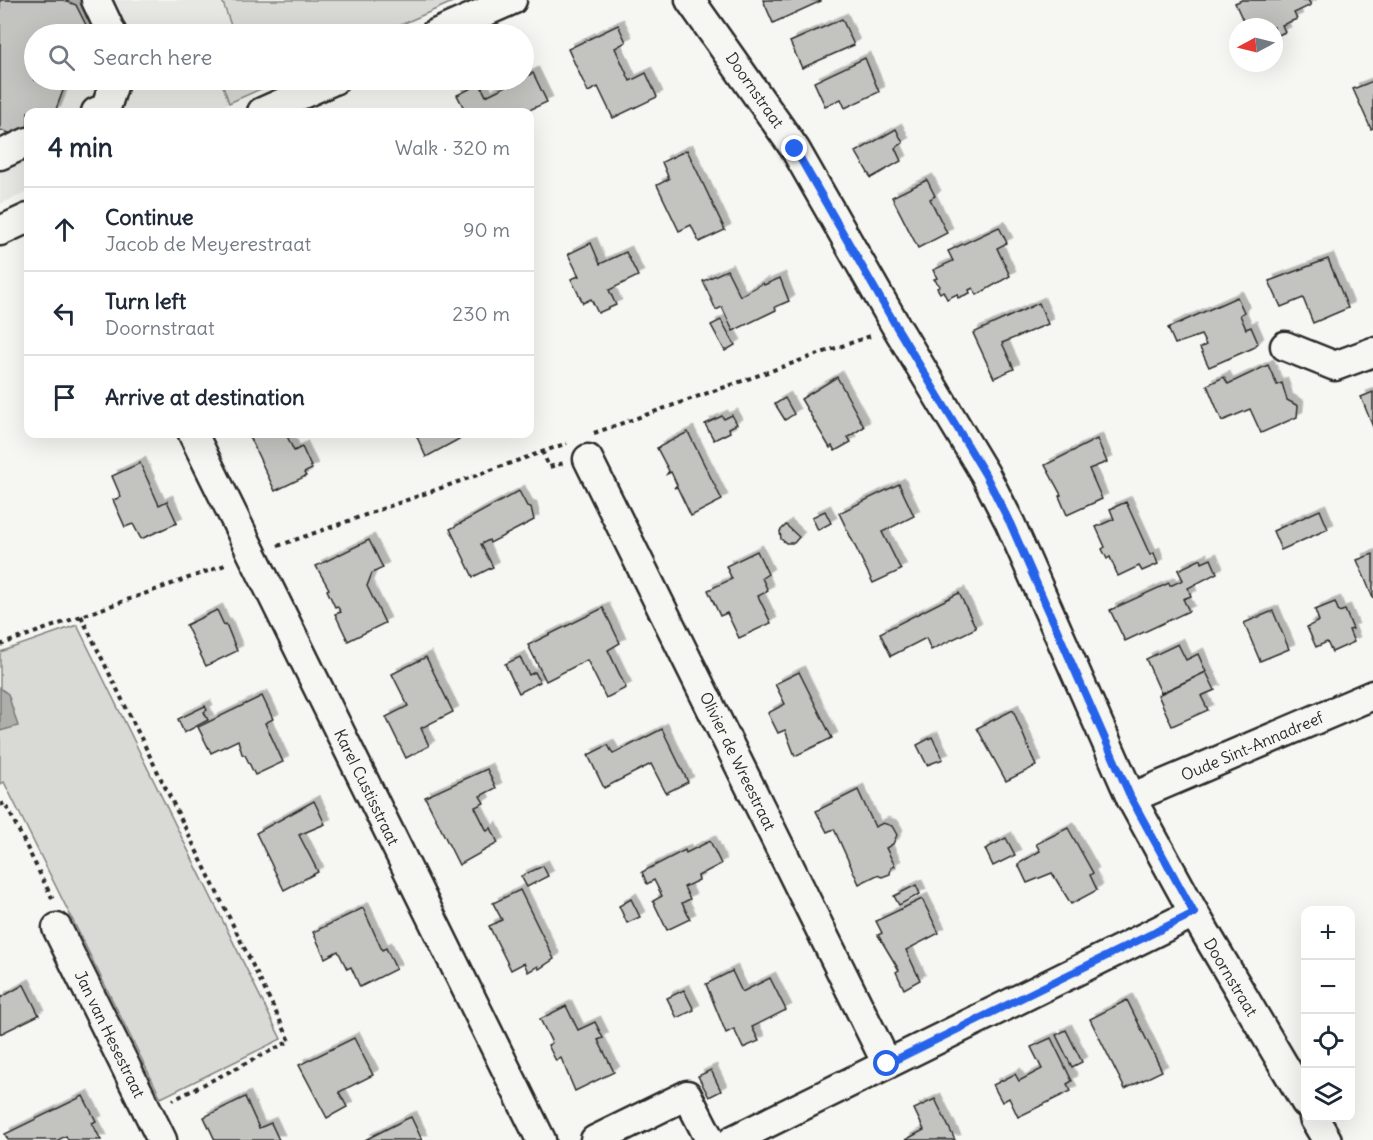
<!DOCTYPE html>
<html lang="en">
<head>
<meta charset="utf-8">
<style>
	body { margin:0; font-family:Delius,sans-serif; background:#f6f6f7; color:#1f2937 }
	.controls { position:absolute; right:18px; bottom:18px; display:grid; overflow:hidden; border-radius:12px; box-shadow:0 6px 24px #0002 }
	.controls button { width:54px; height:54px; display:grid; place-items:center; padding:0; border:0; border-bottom:2px solid #e0e1e3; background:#fff; color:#1f2937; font:30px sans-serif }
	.compass { position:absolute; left:1229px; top:18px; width:54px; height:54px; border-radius:50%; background:#fff; box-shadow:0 6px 24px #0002; rotate:263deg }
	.stop { position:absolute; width:18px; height:18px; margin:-14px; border:4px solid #2563eb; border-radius:50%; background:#fff }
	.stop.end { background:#2563eb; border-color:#fff; box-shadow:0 2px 6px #0008 }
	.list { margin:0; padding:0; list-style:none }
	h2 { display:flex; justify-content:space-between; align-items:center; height:78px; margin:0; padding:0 24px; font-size:26px }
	h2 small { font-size:20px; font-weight:400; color:#747a83 }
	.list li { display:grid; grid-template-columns:39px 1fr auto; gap:18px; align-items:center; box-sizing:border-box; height:84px; padding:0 24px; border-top:2px solid #e0e1e3 }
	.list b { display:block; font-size:22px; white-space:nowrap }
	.list p { margin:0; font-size:20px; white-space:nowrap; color:#747a83 }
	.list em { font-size:20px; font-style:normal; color:#747a83 }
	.icon { flex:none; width:33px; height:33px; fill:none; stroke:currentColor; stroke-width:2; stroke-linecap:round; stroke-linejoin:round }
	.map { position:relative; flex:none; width:1373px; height:1140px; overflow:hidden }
	.search { position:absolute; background:#fff; box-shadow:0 6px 24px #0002; left:24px; top:24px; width:510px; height:66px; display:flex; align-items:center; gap:15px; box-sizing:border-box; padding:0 21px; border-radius:33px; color:#747a83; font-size:22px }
	.panel { position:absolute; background:#fff; box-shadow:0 6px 24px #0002; left:24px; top:108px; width:510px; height:330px; border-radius:12px }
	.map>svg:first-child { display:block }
	.built { fill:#e7e7e3 }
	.green { fill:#d9d9d5; stroke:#828280; stroke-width:1.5 }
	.water { fill:#aeaeab; stroke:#7a7a78; stroke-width:1.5 }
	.building { fill:#c3c3c0; stroke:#2b2b2b; stroke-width:1.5; filter:url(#shadow) }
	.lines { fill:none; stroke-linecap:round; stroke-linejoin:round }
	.minor-casing { stroke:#2b2b2b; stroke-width:33 }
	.path { stroke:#2b2b2b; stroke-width:4; stroke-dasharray:4.5 4.5; stroke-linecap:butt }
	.minor { stroke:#f6f6f2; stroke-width:28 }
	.route { stroke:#2563eb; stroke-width:8 }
	.labels { text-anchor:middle; stroke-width:4.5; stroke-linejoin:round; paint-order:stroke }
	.street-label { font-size:16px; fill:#2b2b2b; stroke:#f6f6f2 }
</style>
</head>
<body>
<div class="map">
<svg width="1373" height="1140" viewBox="0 0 1373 1140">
	<defs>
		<filter id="shadow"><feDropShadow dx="5.5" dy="-5.5" stdDeviation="0" flood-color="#0004"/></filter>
	</defs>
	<rect width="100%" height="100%" fill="#f6f6f2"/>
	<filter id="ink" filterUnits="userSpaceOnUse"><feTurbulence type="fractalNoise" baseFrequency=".0167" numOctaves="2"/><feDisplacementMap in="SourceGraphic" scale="12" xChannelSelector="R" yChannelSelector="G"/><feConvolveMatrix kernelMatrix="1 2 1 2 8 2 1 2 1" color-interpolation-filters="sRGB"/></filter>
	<g filter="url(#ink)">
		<path class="built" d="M0,0h222l12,34h-200v46h187l8,23 -21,9h-180v80l-28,12z"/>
		<g class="green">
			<path d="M222,0h235l-77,34h-146z"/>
			<path d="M221,80h60l-52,23z"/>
			<path d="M77,625l204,414 -120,59 -157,-316 -4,2v-132z"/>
		</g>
		<path class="water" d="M0,688l8,6 10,32 -18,5z"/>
		<g class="building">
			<path d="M0,0h64l12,5 11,22 -3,7h-50v46h33l-12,32h-27v14l-16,8 -12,-4z"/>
			<path d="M763,0h57l1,1 -48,22z"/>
			<path d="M1242,0h66l3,5 -17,8 3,6 -15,6 3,7 -11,5v-10h-28l-11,-24z"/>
			<path d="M842,19l12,26 -52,23 -12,-26z"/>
			<path d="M618,25l8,17 -11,6 15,33 16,-8 11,24 -44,21 -15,-31 -10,5 -20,-43z"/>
			<path d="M865,58l14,34 -34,16 -4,-9 -16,7 -11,-24z"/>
			<path d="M533,73l14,29 -22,10h-59l-9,-17 23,-11 6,12z"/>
			<path d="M1373,81v47l-2,1 -18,-40z"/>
			<path d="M896,129l7,14 -8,5 6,13 -30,17 -15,-26z"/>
			<path d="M687,150l38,80 -26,12 -8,-17 -12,6 -22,-46 12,-6 -7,-17z"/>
			<path d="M927,180l8,16 -5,3 17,34 -29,15 -26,-51z"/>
			<path d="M999,227l8,16 -10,5 13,28 -33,19 -4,-7 -4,2 1,3 -12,5 -1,-4 -10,5 -4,-8 -3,2 -3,-5 3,-2 -6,-7 3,-1 -4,-8 20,-9 -5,-10z"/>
			<path d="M591,243l9,21 26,-12 12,24 -29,14 7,15 -18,8 -7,-14 -8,4 -12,-24 8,-3 -11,-22z"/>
			<path d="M1328,259l20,49 -35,15 -10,-25 -22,9 -12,-26z"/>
			<path d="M727,270l13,26 23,-13 1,2 16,-7 9,23 -14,6 1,3 -43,21 -11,-24 -6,3 -13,-29z"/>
			<path d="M1237,297l7,15 -4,3 6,14 5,-2 7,16 -5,5 -44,19 -9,-19 6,-3 -5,-10 -26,9 -7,-16z"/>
			<path d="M1039,303l9,21 -46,19 12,26 -20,9 -21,-45z"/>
			<path d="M721,320l14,25 -10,6 -14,-26z"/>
			<path d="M1268,365l9,20 5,-2 5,17 11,6 -1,11 -36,16 -11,-24 -28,12 -15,-36 17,-8 4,7z"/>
			<path d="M837,377l27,50 -16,10 3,5 -16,9 -3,-5 -2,2 -29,-49z"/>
			<path d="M1373,392v35l-12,-30z"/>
			<path d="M785,398l9,16 -9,6 -10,-16z"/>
			<path d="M732,415l5,9 -8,4 1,4 -16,8 -9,-16 17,-8 2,3z"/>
			<path d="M688,432l34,68 -31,16 -14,-29 -3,1 3,-3 -6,-13 -4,2 2,-3 -12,-23z"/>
			<path d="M248,434h38l8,17 8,-4 10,22 -8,4 2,3 -31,15z"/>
			<path d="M424,434h34l3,4 -35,19 -9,-20z"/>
			<path d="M1097,439l10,23 -18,7 13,30 -35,16 -8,-19 2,-1 -16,-30z"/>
			<path d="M140,463l19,42 8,-4 10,22 -36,16 -8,-15 -8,3 -12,-27 8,-3 -9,-21z"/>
			<path d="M899,484l15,32 -32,16 19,38 -28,13 -34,-70z"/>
			<path d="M519,491l8,15 4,1 3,13 -44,23 -1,-3 -8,4 12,23 -20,10 -23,-48z"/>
			<path d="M1126,502l24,53 4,-2 4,11 -16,7 -3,-5 -21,10 -8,-19 -3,2 -5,-10 3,-2 -9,-20 18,-8 -4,-10z"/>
			<path d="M1320,510l8,19 -47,21 -8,-19z"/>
			<path d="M825,511l6,12 -13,7 -6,-13z"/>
			<path d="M786,525l13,12 -5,6h-8l-5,-4 -1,-8z"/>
			<path d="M369,540l14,28 -11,5 -5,13 18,37 -37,18 -13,-27 6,-2 -4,-6 -2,1 -8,-17 2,-1 -13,-23z"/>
			<path d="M757,551l11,23 -6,4 6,13 -10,5 13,27 -32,15 -12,-25 -7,3 -12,-26 24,-11 -6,-13z"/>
			<path d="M1373,554v44l-16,-38z"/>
			<path d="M1201,559l1,4 9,-4 6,14 -29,15 3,8 -8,3 6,12 -64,30 -15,-31 59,-27 1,3 13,-6 -5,-10z"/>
			<path d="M959,593l17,35 -45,22 -5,-12 -35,18 -11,-23z"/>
			<path d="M1335,602l4,10 6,-2 8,19 -4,1 5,12 -22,10 -5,-10 -11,5 -9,-20 12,-6 -4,-11z"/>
			<path d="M603,608l17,35 -12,7 18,38 -20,10 -19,-38 -41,21 -18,-36z"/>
			<path d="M217,610l7,15 2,-1 11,27 -31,15 -20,-41z"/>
			<path d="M1273,611l16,38 -29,12 -16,-38z"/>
			<path d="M1178,644l8,16 12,-6 8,18 -45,21 -15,-34z"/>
			<path d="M426,657l27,55 -32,16 8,18 -23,12 -20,-41 22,-11 -16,-32z"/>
			<path d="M520,657l9,18 6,-3 5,10 -21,11 -14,-29z"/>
			<path d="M799,672l33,66 -37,18 -10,-26 -7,3 -10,-20 17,-9 -10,-20z"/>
			<path d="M1206,672l9,18 -14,6 7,14 -36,16 -14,-31z"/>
			<path d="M262,696l11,23 -8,4 18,39 -28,13 -10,-20 -3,-1 -4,-14 -27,13 -13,-26z"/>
			<path d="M205,706l2,4 -3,2 4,8 -24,13 -6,-14z"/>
			<path d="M1013,710l23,56 -30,15 -29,-53z"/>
			<path d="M662,729l26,53 -22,11 -15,-29 -47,24 -16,-33 20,-10 5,9z"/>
			<path d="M932,737l11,22 -16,6 -10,-20z"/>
			<path d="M487,769l9,19 -16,8 4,7 -9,4 12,24 4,-3 7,15 -39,22 -34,-68z"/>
			<path d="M858,790l17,37 8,-4 9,3 5,9 -4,9 -7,4 9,18 -4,2 -1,6 -8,3 -5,-2 -18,9 -25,-55 -7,3 -11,-21z"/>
			<path d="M314,801l11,23 -26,11 19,37 -34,18 -28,-57z"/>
			<path d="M1068,828l25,45 -3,2 7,15 -26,14 -19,-31 -25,10 -9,-19 22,-13 -4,-7z"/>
			<path d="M1006,838l9,17 -22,11 -8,-17z"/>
			<path d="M710,841l11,23 -23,12 1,4 -15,7 6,12 -8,4 8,16 -23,11 -14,-29 9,-5 -8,-16 -7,4 -5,-12 43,-22 1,3z"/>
			<path d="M543,866l5,10 -21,11 -6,-11z"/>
			<path d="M916,885l4,9 -21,11 -5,-9z"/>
			<path d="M520,890l34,69 -15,10 -1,-3 -10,6 -4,-9 -13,7 -22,-44 13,-6 -9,-17z"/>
			<path d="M631,899l9,18 -13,6 -8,-17z"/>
			<path d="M922,899l17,34 -33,17 14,30 -16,9 -8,-17 3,-2 -21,-35 4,-2 -6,-12z"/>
			<path d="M363,908l19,42 4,-2 10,21 -36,18 -9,-20 -4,2 -9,-18 -13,7 -12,-26z"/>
			<path d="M732,971l10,21 28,-14 16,32 -34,17 7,14 -16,7 -9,-19 -8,4 -20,-49z"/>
			<path d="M23,985h1l15,30 -39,19v-36z"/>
			<path d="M684,990l10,20 -17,8 -10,-20z"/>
			<path d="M1127,1000l35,71 -37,18 -35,-70z"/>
			<path d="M566,1006l12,24 17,-8 8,16 -5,2 16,32 -39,19 -14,-33 -5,3 -8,-16 4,-2 -12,-24z"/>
			<path d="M1066,1030l16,32 -10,5 -16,-32z"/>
			<path d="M354,1038l19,37 -34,17 8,15 -20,11 -28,-53z"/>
			<path d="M1051,1038l21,43 -5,3 4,7 -53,26 -9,-19 -7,4 -9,-17 22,-11 4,7 23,-12 -11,-22z"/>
			<path d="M711,1070l10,21 -12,6 -11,-21z"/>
			<path d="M83,1096l13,25 -4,2 9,17h-33l-2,-4 -8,4h-50l-3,-6z"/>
			<path d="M245,1097l14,31 12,-5 8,17h-64l-11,-23z"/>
			<path d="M935,1099l20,41h-50l19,-10 -10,-21z"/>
			<path d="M411,1117l11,23h-57l39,-20z"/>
		</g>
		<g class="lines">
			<defs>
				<g id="minor">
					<path d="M96,0l16,34"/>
					<path d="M690,0l105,149 101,177 89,148 25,49 121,275 63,115 112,190"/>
					<path d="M435,34l77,-34"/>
					<path d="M96,112l10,-4 9,-28"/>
					<path d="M262,112l72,-32"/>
					<path d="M0,155l28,-13"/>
					<path d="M0,231l28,-13"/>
					<path d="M1285,346l50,20 38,-14"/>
					<path d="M193,434l348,706"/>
					<path d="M588,459l299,605"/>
					<path d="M1131,798l242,-103"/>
					<path d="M57,928l105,212"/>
					<path d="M1314,1118l13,22"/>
					<path d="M595,1140l92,-45 23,45"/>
					<path d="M733,1140l461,-227"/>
				</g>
			</defs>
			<use href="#minor" class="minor-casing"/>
			<g class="path">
				<path d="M594,433l279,-98"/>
				<path d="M542,451l7,16 15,-4"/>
				<path d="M278,546l289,-103"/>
				<path d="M81,616l209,425 -117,59"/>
				<path d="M0,645l228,-81"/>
				<path d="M0,805l5,-2 49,99"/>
			</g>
			<use href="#minor" class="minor"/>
		</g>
	</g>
	<g class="lines" filter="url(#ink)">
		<path class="route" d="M795,149l101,177 89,148 25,49 121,275 63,115 -307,151"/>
	</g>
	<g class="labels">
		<g class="street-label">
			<text transform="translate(755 90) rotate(55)" y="6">Doornstraat</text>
			<text transform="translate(1252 746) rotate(-23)" y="6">Oude Sint-Annadreef</text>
			<text transform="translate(738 761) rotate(64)" y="6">Olivier de Wreestraat</text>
			<text transform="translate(367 787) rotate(64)" y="6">Karel Custisstraat</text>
			<text transform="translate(1231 977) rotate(59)" y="6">Doornstraat</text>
			<text transform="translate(110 1034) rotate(64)" y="6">Jan van Hesestraat</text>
		</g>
	</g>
</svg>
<div class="controls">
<button>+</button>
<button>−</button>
<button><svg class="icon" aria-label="locate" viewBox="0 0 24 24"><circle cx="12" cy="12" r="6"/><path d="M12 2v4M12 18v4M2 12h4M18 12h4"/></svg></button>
<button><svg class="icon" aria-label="layers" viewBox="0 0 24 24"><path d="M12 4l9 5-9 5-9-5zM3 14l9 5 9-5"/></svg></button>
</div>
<svg class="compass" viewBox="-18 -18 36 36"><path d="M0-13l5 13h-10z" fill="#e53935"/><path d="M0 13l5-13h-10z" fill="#747a83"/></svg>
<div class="stop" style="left:887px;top:1064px"></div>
<div class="stop end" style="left:795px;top:149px"></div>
<div class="search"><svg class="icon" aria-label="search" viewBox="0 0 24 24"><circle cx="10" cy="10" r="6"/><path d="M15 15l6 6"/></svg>Search here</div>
<section class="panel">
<h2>4 min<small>Walk · 320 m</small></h2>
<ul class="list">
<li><svg class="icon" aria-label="ahead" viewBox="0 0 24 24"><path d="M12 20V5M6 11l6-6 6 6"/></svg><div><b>Continue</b><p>Jacob de Meyerestraat</p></div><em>90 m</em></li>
<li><svg class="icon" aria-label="left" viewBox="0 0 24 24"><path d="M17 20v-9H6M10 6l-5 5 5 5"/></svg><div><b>Turn left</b><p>Doornstraat</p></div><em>230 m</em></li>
<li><svg class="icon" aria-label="arrive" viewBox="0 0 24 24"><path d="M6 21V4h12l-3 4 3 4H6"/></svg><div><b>Arrive at destination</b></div></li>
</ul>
</section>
</div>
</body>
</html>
